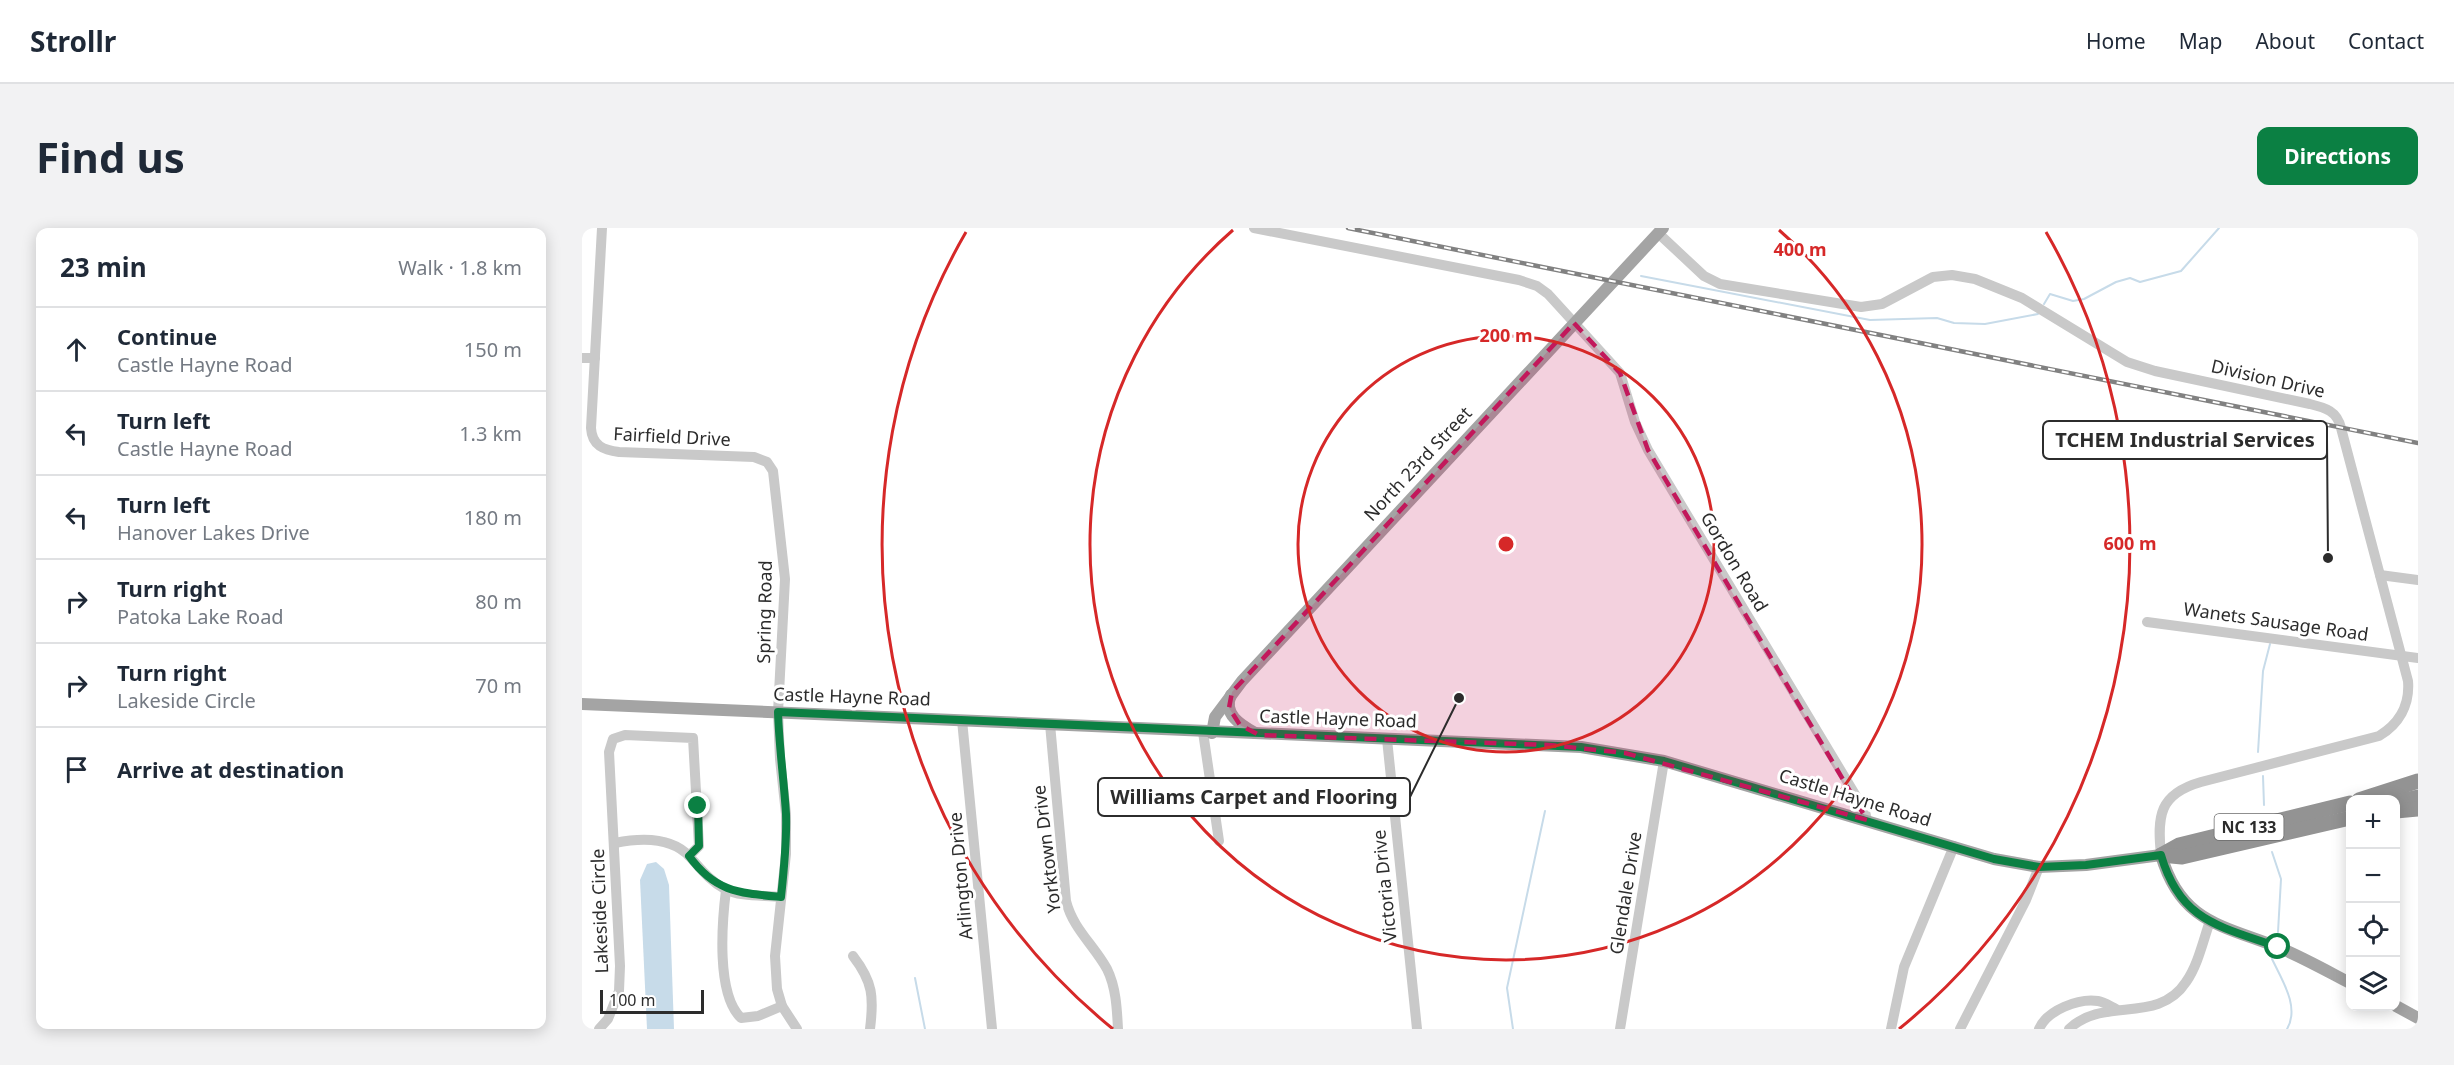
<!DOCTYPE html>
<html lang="en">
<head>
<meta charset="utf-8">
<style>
	body { margin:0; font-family:"Noto Sans",sans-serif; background:#f2f2f3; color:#1f2937 }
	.controls { position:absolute; right:18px; bottom:18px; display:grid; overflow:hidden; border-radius:12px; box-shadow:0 3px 15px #0003 }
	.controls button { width:54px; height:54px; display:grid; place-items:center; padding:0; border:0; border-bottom:2px solid #e0e1e3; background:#fff; color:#1f2937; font:30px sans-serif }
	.scale { position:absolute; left:18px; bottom:15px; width:104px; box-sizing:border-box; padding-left:6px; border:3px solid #2c2c2c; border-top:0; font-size:16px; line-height:21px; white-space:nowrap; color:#2c2c2c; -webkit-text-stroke:4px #fff; paint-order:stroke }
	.stop { position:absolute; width:18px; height:18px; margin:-14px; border:4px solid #0b8043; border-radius:50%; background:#fff }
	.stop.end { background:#0b8043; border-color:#fff; box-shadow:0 2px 6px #0008 }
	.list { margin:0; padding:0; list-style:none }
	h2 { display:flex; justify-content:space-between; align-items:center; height:78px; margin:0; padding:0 24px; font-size:26px }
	h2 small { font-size:20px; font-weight:400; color:#747a83 }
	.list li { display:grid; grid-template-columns:39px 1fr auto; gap:18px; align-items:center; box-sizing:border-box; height:84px; padding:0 24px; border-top:2px solid #e0e1e3 }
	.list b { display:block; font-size:22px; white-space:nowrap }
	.list p { margin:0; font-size:20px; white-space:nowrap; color:#747a83 }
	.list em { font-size:20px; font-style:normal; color:#747a83 }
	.icon { flex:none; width:33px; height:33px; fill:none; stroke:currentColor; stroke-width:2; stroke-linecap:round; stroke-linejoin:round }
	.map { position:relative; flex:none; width:1836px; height:801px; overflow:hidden; border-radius:12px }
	header { display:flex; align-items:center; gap:36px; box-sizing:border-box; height:84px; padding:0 30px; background:#fff; border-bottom:2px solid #e0e1e3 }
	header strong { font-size:28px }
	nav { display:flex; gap:33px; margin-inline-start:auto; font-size:21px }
	.intro { display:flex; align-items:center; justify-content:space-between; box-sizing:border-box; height:144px; padding:0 36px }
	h1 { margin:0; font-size:42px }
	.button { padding:15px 27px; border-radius:12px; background:#0b8043; color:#fff; font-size:21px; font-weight:700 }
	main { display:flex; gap:36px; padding:0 36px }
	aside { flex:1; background:#fff; border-radius:12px; box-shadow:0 3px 15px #0003 }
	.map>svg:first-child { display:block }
	.water { fill:#c7dbe9 }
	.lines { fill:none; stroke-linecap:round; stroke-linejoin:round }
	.stream { stroke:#c7dbe9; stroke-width:2 }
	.minor { stroke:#c9c9c9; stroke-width:10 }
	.major { stroke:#a4a4a4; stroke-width:12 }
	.highway { stroke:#939393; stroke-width:15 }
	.rail-casing { stroke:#818181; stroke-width:4.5 }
	.rail { stroke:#fff; stroke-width:2; stroke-dasharray:7; stroke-linecap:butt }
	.route { stroke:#0b8043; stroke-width:8 }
	.marked { fill:#c2185b; fill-opacity:0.2; stroke:#c2185b; stroke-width:4.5; stroke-dasharray:12 8; stroke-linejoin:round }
	.ring { fill:none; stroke:#d62828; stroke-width:3 }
	.labels { text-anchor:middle; stroke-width:6; stroke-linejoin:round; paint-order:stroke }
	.shield { fill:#fff; stroke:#6b6b6b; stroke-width:1.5 }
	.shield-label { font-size:16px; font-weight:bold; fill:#2c2c2c }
	.street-label { font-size:18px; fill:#2c2c2c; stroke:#fff }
	.centre { fill:#d62828; stroke:#fff; stroke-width:3 }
	.ring-label { font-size:18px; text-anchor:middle; font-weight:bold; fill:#d62828; stroke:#fff; stroke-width:6; stroke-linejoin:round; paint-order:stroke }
	.leader { fill:none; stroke:#2c2c2c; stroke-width:2 }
	.callout-dot { fill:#2c2c2c; stroke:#fff; stroke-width:2 }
	.callout { fill:#fff; stroke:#2c2c2c; stroke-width:2 }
	.callout-label { font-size:20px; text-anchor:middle; font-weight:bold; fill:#2c2c2c }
</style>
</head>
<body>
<header>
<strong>Strollr</strong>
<nav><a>Home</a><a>Map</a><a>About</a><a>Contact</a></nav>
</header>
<div class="intro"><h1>Find us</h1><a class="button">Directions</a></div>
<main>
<aside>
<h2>23 min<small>Walk · 1.8 km</small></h2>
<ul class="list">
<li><svg class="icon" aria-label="ahead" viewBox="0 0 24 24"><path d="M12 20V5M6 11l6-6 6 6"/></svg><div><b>Continue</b><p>Castle Hayne Road</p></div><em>150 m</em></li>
<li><svg class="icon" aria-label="left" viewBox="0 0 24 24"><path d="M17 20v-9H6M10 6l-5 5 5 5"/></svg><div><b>Turn left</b><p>Castle Hayne Road</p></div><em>1.3 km</em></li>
<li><svg class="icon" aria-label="left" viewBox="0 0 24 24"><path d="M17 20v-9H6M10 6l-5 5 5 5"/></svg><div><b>Turn left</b><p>Hanover Lakes Drive</p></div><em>180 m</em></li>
<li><svg class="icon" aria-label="right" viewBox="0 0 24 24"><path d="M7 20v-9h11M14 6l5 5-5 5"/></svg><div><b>Turn right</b><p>Patoka Lake Road</p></div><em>80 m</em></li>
<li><svg class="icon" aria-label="right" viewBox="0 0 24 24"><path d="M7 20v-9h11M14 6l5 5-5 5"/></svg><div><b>Turn right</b><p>Lakeside Circle</p></div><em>70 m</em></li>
<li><svg class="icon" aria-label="arrive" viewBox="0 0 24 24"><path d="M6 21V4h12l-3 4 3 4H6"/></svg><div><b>Arrive at destination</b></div></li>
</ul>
</aside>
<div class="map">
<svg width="1836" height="801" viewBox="0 0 1836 801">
	<rect width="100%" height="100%" fill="#fff"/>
	<path class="water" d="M74,634l8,7 5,16 5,144h-27l-7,-149 7,-16z"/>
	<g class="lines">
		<g class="stream">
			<path d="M1059,48l229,44 67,-2 17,5 31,1 53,-10"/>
			<path d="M1462,76l6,-10 23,7 11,-2 32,-17 14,-4 10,4 41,-11 38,-43"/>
			<path d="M1676,524l5,-81 7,-27"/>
			<path d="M1681,548l1,29"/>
			<path d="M1690,624l9,27 -3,53"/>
			<path d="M1690,731c10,21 28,48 15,70"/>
			<path d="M333,750l10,51"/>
			<path d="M931,801l-6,-41 38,-177"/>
		</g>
		<g class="minor">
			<path d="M20,0l-11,200c1,18 13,22 28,24l135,5 13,5 6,9 12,108 -7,133 2,47 6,55v40l-11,102 2,33 5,17 15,23"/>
			<path d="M672,0l265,52 18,6 11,8 72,79 15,49 13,28 217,361 2,9"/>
			<path d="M1076,5l46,43 16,8 141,23 21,-3 51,-27 19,-2 23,4 47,19 105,64 28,9 155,33c16,4 27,7 31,24l67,253c2,24 -9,43 -29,55l-178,46c-42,12 -44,34 -40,73"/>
			<path d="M0,130h13"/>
			<path d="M1798,347l38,5"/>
			<path d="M1565,394l271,36"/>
			<path d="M380,492l30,309"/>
			<path d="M468,496l16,177c7,28 28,44 41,68 9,18 10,40 11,60"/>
			<path d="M621,504l16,109"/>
			<path d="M805,511l30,290"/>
			<path d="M33,615c25,-5 56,-7 75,14 11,12 20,24 35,32 15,8 39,6 56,8"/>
			<path d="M144,662c-4,32 -10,104 15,128l17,-2 24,-10"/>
			<path d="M271,728c20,26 21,41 17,73"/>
			<path d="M17,801l9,-10 11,-28 1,-25 -11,-214 4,-13 12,-4 68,3 6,108 -10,10"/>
			<path d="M1038,801l44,-268"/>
			<path d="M1309,801l13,-62 50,-121"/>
			<path d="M1378,801l66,-129 13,-33"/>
			<path d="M1457,801c8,-19 40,-31 59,-28 6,1 12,5 18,8"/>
			<path d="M1487,801c34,-33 89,-4 117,-47 12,-17 17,-41 24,-61"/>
		</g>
		<g class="major">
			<path d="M649,467c-9,19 10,30 24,38"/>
			<path d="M0,476l999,43 83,14 330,98 45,8 47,-2 75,-10c20,68 61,70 119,93 24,10 47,23 70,35"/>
			<path d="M630,505l3,-16 27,-36 421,-453"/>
			<path d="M1814,778l22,12"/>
		</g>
		<g class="highway">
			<path d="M1777,572l59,-19"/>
			<path d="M1814,574l22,-5"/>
			<path d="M1814,583l22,-2"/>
			<path d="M1579,627l18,-10 171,-42"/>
			<path d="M1579,627l21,2 168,-39"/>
		</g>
		<defs>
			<path id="rail" d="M766,0l1070,215"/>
		</defs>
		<use href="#rail" class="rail-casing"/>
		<use href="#rail" class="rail"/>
	</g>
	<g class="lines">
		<path class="route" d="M116,578l1,40 -10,10c26,36 50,37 92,41 3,-28 6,-55 5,-83 -2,-34 -7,-68 -8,-102l803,35 83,14 330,98 45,8 47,-2 75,-10c19,66 58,71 117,92"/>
	</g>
	<path class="marked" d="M992,95l46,50 28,77 219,370 -242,-67 -76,-8 -290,-10 -19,-10 -11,-17 3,-16z"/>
	<g class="ring">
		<circle cx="924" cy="316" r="208"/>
		<path d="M1197 2A416 416 0 1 1 651 2"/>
		<path d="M531 801A624 624 0 0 1 384 4M1464 4A624 624 0 0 1 1317 801"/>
	</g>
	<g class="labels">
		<rect class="shield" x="1632.5" y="586" width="69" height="26" rx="4.5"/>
		<g class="shield-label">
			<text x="1667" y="605">NC 133</text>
		</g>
		<g class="street-label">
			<text transform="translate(1686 151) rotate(13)" y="6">Division Drive</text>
			<text transform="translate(90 209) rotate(3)" y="6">Fairfield Drive</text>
			<text transform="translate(836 236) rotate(-47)" y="6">North 23rd Street</text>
			<text transform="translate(1152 334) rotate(59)" y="6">Gordon Road</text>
			<text transform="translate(183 384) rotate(-89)" y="6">Spring Road</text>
			<text transform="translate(1694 394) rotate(8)" y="6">Wanets Sausage Road</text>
			<text transform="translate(270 469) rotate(2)" y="6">Castle Hayne Road</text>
			<text transform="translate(756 491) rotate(2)" y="6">Castle Hayne Road</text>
			<text transform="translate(1273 570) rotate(17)" y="6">Castle Hayne Road</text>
			<text transform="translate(465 621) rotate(-97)" y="6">Yorktown Drive</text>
			<text transform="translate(379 648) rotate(-95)" y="6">Arlington Drive</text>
			<text transform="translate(803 658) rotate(-96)" y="6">Victoria Drive</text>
			<text transform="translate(1044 665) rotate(-81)" y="6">Glendale Drive</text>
			<text transform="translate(18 683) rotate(-92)" y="6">Lakeside Circle</text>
		</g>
	</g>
	<circle cx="924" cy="316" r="9" class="centre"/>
	<g class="ring-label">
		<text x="1218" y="28">400 m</text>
		<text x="924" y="114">200 m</text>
		<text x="1548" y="322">600 m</text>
	</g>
	<path class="leader" d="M1746 330L1745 212M877 470L828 569"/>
	<g class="callout-dot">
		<circle cx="1746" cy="330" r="6"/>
		<circle cx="877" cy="470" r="6"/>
	</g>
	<g class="callout">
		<rect x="1461" y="193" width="284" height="38" rx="6"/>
		<rect x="516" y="550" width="312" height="38" rx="6"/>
	</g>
	<g class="callout-label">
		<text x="1603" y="219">TCHEM Industrial Services</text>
		<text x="672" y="576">Williams Carpet and Flooring</text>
	</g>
</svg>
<div class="controls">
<button>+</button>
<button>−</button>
<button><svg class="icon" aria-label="locate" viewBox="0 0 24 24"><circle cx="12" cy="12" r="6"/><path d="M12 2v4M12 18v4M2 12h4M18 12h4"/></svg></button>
<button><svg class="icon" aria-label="layers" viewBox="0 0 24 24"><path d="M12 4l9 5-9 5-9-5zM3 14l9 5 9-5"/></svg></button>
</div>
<div class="scale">100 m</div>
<div class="stop" style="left:1696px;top:719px"></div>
<div class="stop end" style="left:116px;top:578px"></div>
</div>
</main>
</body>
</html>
